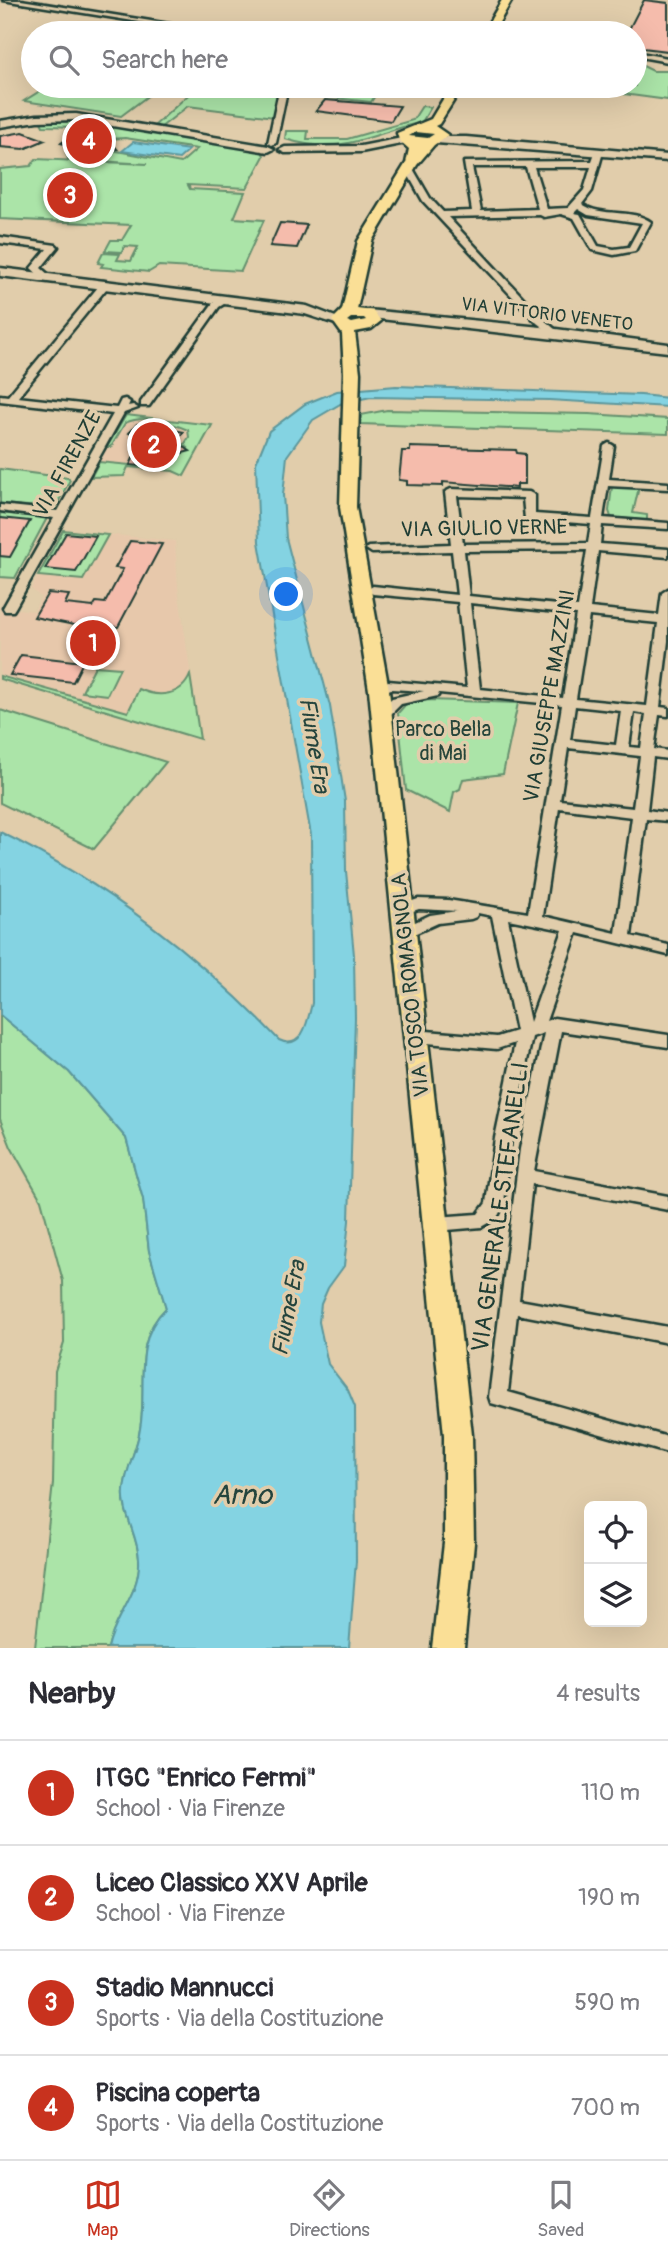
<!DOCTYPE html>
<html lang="en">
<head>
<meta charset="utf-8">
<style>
	body { margin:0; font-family:Pangolin,sans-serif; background:#f7f7f7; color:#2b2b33 }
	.controls { position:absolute; right:21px; bottom:21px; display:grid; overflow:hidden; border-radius:10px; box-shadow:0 7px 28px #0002 }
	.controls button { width:63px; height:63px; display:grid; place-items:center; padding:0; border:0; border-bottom:2px solid #e1e1e2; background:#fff; color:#2b2b33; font:35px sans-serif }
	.you { position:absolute; left:287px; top:595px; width:24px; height:24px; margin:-18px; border:5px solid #fff; border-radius:50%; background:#1a73e8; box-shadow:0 0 0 10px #1a73e833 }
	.badge { display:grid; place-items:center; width:46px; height:46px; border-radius:50%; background:#c8321e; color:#fff; font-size:23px; font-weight:700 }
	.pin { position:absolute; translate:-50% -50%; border:4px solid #fff; box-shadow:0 2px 7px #0006 }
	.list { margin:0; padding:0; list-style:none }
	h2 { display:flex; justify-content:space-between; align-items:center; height:91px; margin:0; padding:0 28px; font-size:30px }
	h2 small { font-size:23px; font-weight:400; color:#7c7c81 }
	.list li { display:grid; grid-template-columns:46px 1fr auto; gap:21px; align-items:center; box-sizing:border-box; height:105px; padding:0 28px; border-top:2px solid #e1e1e2 }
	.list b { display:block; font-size:26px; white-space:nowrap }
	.list p { margin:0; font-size:23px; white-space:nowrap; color:#7c7c81 }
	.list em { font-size:23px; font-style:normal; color:#7c7c81 }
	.icon { flex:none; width:38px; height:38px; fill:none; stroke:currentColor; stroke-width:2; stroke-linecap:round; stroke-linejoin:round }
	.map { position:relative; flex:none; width:668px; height:1648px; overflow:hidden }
	.search { position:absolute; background:#fff; box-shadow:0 7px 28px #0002; left:21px; right:21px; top:21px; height:77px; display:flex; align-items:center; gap:18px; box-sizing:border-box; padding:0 24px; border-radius:38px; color:#7c7c81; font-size:26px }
	.sheet { height:511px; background:#fff }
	nav { display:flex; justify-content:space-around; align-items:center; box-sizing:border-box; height:98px; border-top:2px solid #e1e1e2; background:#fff; font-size:19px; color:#7c7c81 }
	nav a { display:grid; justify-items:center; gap:4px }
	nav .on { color:#c8321e }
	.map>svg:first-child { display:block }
	.built { fill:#e7c8ab }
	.green { fill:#abe4a8; stroke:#65906e; stroke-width:2 }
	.water { fill:#84d3e2; stroke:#5c979c; stroke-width:2 }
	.building { fill:#f5bcac; stroke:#1f3d34; stroke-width:2 }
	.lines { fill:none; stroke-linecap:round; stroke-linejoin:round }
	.street-casing { stroke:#1f3d34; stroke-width:5 }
	.secondary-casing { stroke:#1f3d34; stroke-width:5 }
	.primary-casing { stroke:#1f3d34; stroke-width:5 }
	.street { fill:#e1cdab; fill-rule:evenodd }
	.secondary { fill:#e1cdab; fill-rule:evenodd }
	.primary { fill:#fadf96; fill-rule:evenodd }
	.labels { text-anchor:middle; stroke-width:7; stroke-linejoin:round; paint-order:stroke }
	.far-street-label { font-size:18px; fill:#1f3d34; stroke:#e1cdab }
	.street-label { font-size:21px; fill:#1f3d34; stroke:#e1cdab }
	.park-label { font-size:21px; fill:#26453a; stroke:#e1cdab }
	.water-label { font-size:23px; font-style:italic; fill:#24443d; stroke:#e1cdab }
	.near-street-label { font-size:24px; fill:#1f3d34; stroke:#e1cdab }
	.near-water-label { font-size:28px; font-style:italic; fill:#24443d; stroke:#e1cdab }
</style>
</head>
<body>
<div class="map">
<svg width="668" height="1648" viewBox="0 0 668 1648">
	<rect width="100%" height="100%" fill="#e1cdab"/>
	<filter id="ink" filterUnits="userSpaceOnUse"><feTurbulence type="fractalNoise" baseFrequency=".0143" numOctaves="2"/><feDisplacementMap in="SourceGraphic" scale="14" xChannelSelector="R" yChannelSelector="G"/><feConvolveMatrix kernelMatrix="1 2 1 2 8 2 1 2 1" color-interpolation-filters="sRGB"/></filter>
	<g filter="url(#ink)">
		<g class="built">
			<path d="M126,415l86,10 -28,51 -11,-5 -45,-4 -4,9 -33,1z"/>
			<path d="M63,530l112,11 3,47 22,151 -200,-60v-72l34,4 7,-14 -10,-8z"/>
		</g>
		<g class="green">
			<path d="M635,62l18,9h15v29l-45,-6 3,-8h9z"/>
			<path d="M48,86h132l-3,3 -16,-3 -40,30 -97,-15z"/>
			<path d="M198,86h82l-6,31 -86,-11 -28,22 -7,-1z"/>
			<path d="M334,86l46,2 -9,14 -46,-5z"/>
			<path d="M422,106l9,1 -9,15c-51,11 -79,35 -137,17l1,-8h22l-1,8h40l66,-19z"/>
			<path d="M77,121l185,30 2,5 -17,32 -59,-3 2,4 55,3 -11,26 30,2 -23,51 -82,-5 -10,6 -48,-5 2,-3 -5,-1 5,-10 17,1 -3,6 14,1 7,-14 -13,-1 -3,6 -17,-1 6,-11h11l9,-15 -131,-6v-50l31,-3 5,-7 111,5 -79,-5 -2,-6 6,-5 4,1 -4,4 10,1 -1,2 21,-1 -7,-8 86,16 16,-14 -72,-11 -17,1c-12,-12 -48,-13 -65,-13l-2,-4z"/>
			<path d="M387,410l202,4 79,5v15l-308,-10 1,-9z"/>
			<path d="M126,415l86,10 -28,51 -11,-5 -45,-4 -4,9 -33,1 8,-15 52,5 10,-17 11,6 13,-4 3,-4 -4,-3 5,-8 -1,-7c-19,-8 -43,-16 -63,-7l-14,24h-4z"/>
			<path d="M0,469l68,9 2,2 -15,28 -55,-4z"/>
			<path d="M612,486l27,1 -6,26 14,2v6l-36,-4 -2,-6z"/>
			<path d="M0,513l47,5 -32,60 -15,-1z"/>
			<path d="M63,530l45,5 -25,45 -45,-4z"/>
			<path d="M95,666l25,2 -13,27 -25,-3z"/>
			<path d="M190,675l10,64 -200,-60v-3l128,36 11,-23c19,9 43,7 51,-14z"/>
			<path d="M429,700l89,3 -15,71 -40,5 -3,10 -6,3 -4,20 -44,-22 -8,-77 8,-9z"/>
			<path d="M0,710l166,52 -72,87 -94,-46z"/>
			<path d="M0,1015l69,57 57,66 17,61 6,52 17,57c-35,33 -18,78 -26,121 -3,21 -15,41 -16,62 -2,22 14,45 15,68 2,34 -25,58 -31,89h-73l18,-165 2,-112 9,-28 -1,-62 -22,-81 -30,-53 -11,-28z"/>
		</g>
		<g class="water">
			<path d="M133,142l56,8 -10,9 -57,-8z"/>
			<path d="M396,386l245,9 27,3v9l-119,-7 -178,-3 -29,6 -29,17 -26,36 -4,39 3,43 44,168 15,95 1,70 8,84 1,63 -6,203 -5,45 -16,22 -7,16 -2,18 9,42 20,26 7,17 1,154 -7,87h-241c6,-31 33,-55 31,-89 -1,-23 -17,-46 -15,-68 1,-21 13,-41 16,-62 8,-43 -9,-87 26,-121l-17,-57 -6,-52 -17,-61 -57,-66 -69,-57v-183c104,50 200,125 279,208 24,12 29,-21 33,-37l-1,-168 -52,-293 -3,-79 13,-32 36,-27 32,-13z"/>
		</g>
		<g class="building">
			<path d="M644,0l24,3v48l-33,-4v-14h-8z"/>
			<path d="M325,100l75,6 -9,15 -75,-10z"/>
			<path d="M23,132l22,8 -21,9 -24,-2v-11z"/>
			<path d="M95,133l12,4 10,12 -38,-1 -18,-5 13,-9z"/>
			<path d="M280,223l27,2 -10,23 -27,-2z"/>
			<path d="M137,424l47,8 -9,9 15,10 -18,5 -10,-7 -2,2 -31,-18z"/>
			<path d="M410,447l106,3 1,3 8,1v30h-8v4l-74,-6v4l-36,-1v-4l-8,-1 3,-29h8z"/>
			<path d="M135,454l23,2 -6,11 -22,-2z"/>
			<path d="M0,518l30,3 -20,36 -10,-1z"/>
			<path d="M66,533l30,3 -20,36 -31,-3z"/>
			<path d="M130,541l32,3 -44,83 -32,-3 -2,3 -50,-10 14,-24 21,2 -4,9 28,3 3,-5 9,1 18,-34 -8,-1z"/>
			<path d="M21,655l62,7 -10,20 -63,-7z"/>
		</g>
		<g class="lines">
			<defs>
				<g id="street">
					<path d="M3,0h18l204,33h-17z"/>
					<path d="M490,28l37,3 4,2 -44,-1v-4z"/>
					<path d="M635,52l33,6v4l-33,-6z"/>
					<path d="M280,86h8l-12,57 -4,2 -4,-2z"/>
					<path d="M596,150l7,2 -11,39 -10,13c20,14 50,4 69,18l-16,29 -21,4 -22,-5 -18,-32 -13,-4 -17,3 -4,-2 -92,2 95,102 13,11v4l-3,1 -16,-12 -114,-122 -18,-32 7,-2 18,31 13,14 29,-1 -8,-49 128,-1zM472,167h54l12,42 -57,2zM534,167h57l-7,23 -16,18 -21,1zM578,209l10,6 54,8 -13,24 -15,2 -16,-3 -18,-32 -6,-1z"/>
					<path d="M0,237l56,8 2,2 -17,21 8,7v4h-6l-12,-11 16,-19 -47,-6z"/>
					<path d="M103,281l8,2 -93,114 99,11 4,-8 4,-1 5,3 -2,4 5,-1 5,3 -14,5 -109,195 -2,3h-8l-2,-3 51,-90 -54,-7v-6l58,6 55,-97 -113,-13v-6l8,1z"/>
					<path d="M224,297l8,2 -13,8 -70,99h-8v-4l72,-99z"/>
					<path d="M609,443l5,3 -5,33 59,4v6l-60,-3 -5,32 65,5v6l-66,-4 -2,19 68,5v8l-70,-6 -8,57 69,7 3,-22 6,-4v52l-8,66 8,1v8l-9,-1 -5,34 14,2v8l-15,-2 -6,53 21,3v8l-22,-2 -15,117 37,9v10l-91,-22 -31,88 8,-3 114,17v12l-107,-16 -27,140 134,25v14l-136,-26 -13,116 149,27v16l-151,-29 -9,78 160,45v16l-170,-48 -7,-2 -2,-6 31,-248 24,-116 -12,4 -21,101 -7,65 -5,11 -3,5 -14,8 -46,4 -6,-2 -3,-5 3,-5 6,-2 42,-3 8,-11 9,-65 20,-95 -18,6 -82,-7 -6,-2 -2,-4 2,-4 6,-2 82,7 19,-6 -24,-115 -14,-3 -2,4 -5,2 -33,4 -35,16 -5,-1 -2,-4 2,-4 32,-15 27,-4 -38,-2 -18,6 -7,-5 2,-3 22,-8 30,1 80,13 34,-208 -123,-12 -1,3 -37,8 -15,15 -5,1 -7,-4 18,-18 32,-7 -33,-2 -12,5 -6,-4 15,-9 79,7 -9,-86 -85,-8 -6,-4 6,-4 84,9 -5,-44 -80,2 -6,-4 2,-2 83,-3 -6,-52 6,-3 78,3 6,3v19l57,4 12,-72zM457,496l66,2 2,21 66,5 -3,19 -125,1zM587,550l-9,57 -109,-11 -5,-45zM470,603l106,11 -13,84 -83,-9zM589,616l69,7 -11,83 -71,-7zM575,706l46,5 -5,34 -46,-5zM634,712l12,2 -5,34 -12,-1zM568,748l72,8 -7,52 -73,-8zM559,808l73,9 -16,116 -73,-17zM508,919l55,11 -33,92z"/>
				</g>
				<g id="secondary">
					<path d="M76,114l192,32 6,3 -6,3 -192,-32 -39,1 -37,6v-6l37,-6z"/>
					<path d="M407,137l6,3 -2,2 -50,10 -76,1 -6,-3 6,-3 76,-1z"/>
					<path d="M466,137l202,18v6l-232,-18 -6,-3 6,-3z"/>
					<path d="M0,268l307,38 39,15 -7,4 -34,-11 -305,-38z"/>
					<path d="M368,310l173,17 127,17v8l-305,-35v-6z"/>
				</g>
				<g id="primary">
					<path d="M502,0h10l-19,33h-10z"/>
					<path d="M451,86h12l-24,38 -4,2 13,9 -14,10 -17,20 -45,76 -15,68 16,2 8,10 -10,8 -16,3 5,41 -4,134 33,183 83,745 2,108 -10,105h-32l12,-105v-108l-75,-745 -29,-183 4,-134 -2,-39 -10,-14 10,-10 16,-69 48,-78 3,-14 -10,-9 -2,-7 34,-14zM416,132l18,2 -6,4 -19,-2zM351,318h13l2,2 -14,3 -5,-2z"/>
				</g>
			</defs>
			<use href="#street" class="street-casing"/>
			<use href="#secondary" class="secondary-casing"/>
			<use href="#primary" class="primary-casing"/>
			<use href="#street" class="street"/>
			<use href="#secondary" class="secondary"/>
			<use href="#primary" class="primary"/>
		</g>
	</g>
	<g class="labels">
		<g class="far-street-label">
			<text transform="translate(547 314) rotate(7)" y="6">VIA VITTORIO VENETO</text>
		</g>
		<g class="street-label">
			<text transform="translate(67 464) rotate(-61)" y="7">VIA FIRENZE</text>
			<text transform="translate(484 528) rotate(-1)" y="7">VIA GIULIO VERNE</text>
			<text transform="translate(549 696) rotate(-80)" y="7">VIA GIUSEPPE MAZZINI</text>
			<text transform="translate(410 985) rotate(-96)" y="7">VIA TOSCO ROMAGNOLA</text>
		</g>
		<g class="park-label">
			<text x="443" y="736">Parco Bella<tspan x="443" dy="24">di Mai</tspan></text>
		</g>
		<g class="water-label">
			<text transform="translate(315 745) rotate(81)" y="8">Fiume Era</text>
			<text transform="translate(288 1308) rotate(-79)" y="8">Fiume Era</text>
		</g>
		<g class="near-street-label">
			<text transform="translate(500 1207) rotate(-82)" y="8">VIA GENERALE STEFANELLI</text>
		</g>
		<g class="near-water-label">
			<text x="242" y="1504">Arno</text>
		</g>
	</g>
</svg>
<div class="controls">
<button><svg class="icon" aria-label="locate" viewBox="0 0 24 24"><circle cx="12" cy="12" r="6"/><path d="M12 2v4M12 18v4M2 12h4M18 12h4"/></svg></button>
<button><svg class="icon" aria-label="layers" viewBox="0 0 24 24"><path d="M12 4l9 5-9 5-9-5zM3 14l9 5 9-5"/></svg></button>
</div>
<div class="you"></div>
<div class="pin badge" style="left:93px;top:643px">1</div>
<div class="pin badge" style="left:154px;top:445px">2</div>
<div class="pin badge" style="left:70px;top:195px">3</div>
<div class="pin badge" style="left:89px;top:141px">4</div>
<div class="search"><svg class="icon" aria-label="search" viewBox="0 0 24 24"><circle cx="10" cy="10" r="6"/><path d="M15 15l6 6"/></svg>Search here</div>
</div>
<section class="sheet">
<h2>Nearby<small>4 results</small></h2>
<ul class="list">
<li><span class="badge">1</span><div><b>ITGC &quot;Enrico Fermi&quot;</b><p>School · Via Firenze</p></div><em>110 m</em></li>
<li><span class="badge">2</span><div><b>Liceo Classico XXV Aprile</b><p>School · Via Firenze</p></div><em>190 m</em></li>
<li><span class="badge">3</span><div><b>Stadio Mannucci</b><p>Sports · Via della Costituzione</p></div><em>590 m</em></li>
<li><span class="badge">4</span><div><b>Piscina coperta</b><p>Sports · Via della Costituzione</p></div><em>700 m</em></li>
</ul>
</section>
<nav>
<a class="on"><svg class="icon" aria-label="map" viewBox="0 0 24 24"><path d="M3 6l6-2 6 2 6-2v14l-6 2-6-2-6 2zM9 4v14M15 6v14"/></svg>Map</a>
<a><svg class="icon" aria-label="directions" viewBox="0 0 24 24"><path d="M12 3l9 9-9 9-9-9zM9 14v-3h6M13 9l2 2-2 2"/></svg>Directions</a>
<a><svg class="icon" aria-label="saved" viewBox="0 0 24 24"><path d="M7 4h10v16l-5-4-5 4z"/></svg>Saved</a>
</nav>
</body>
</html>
